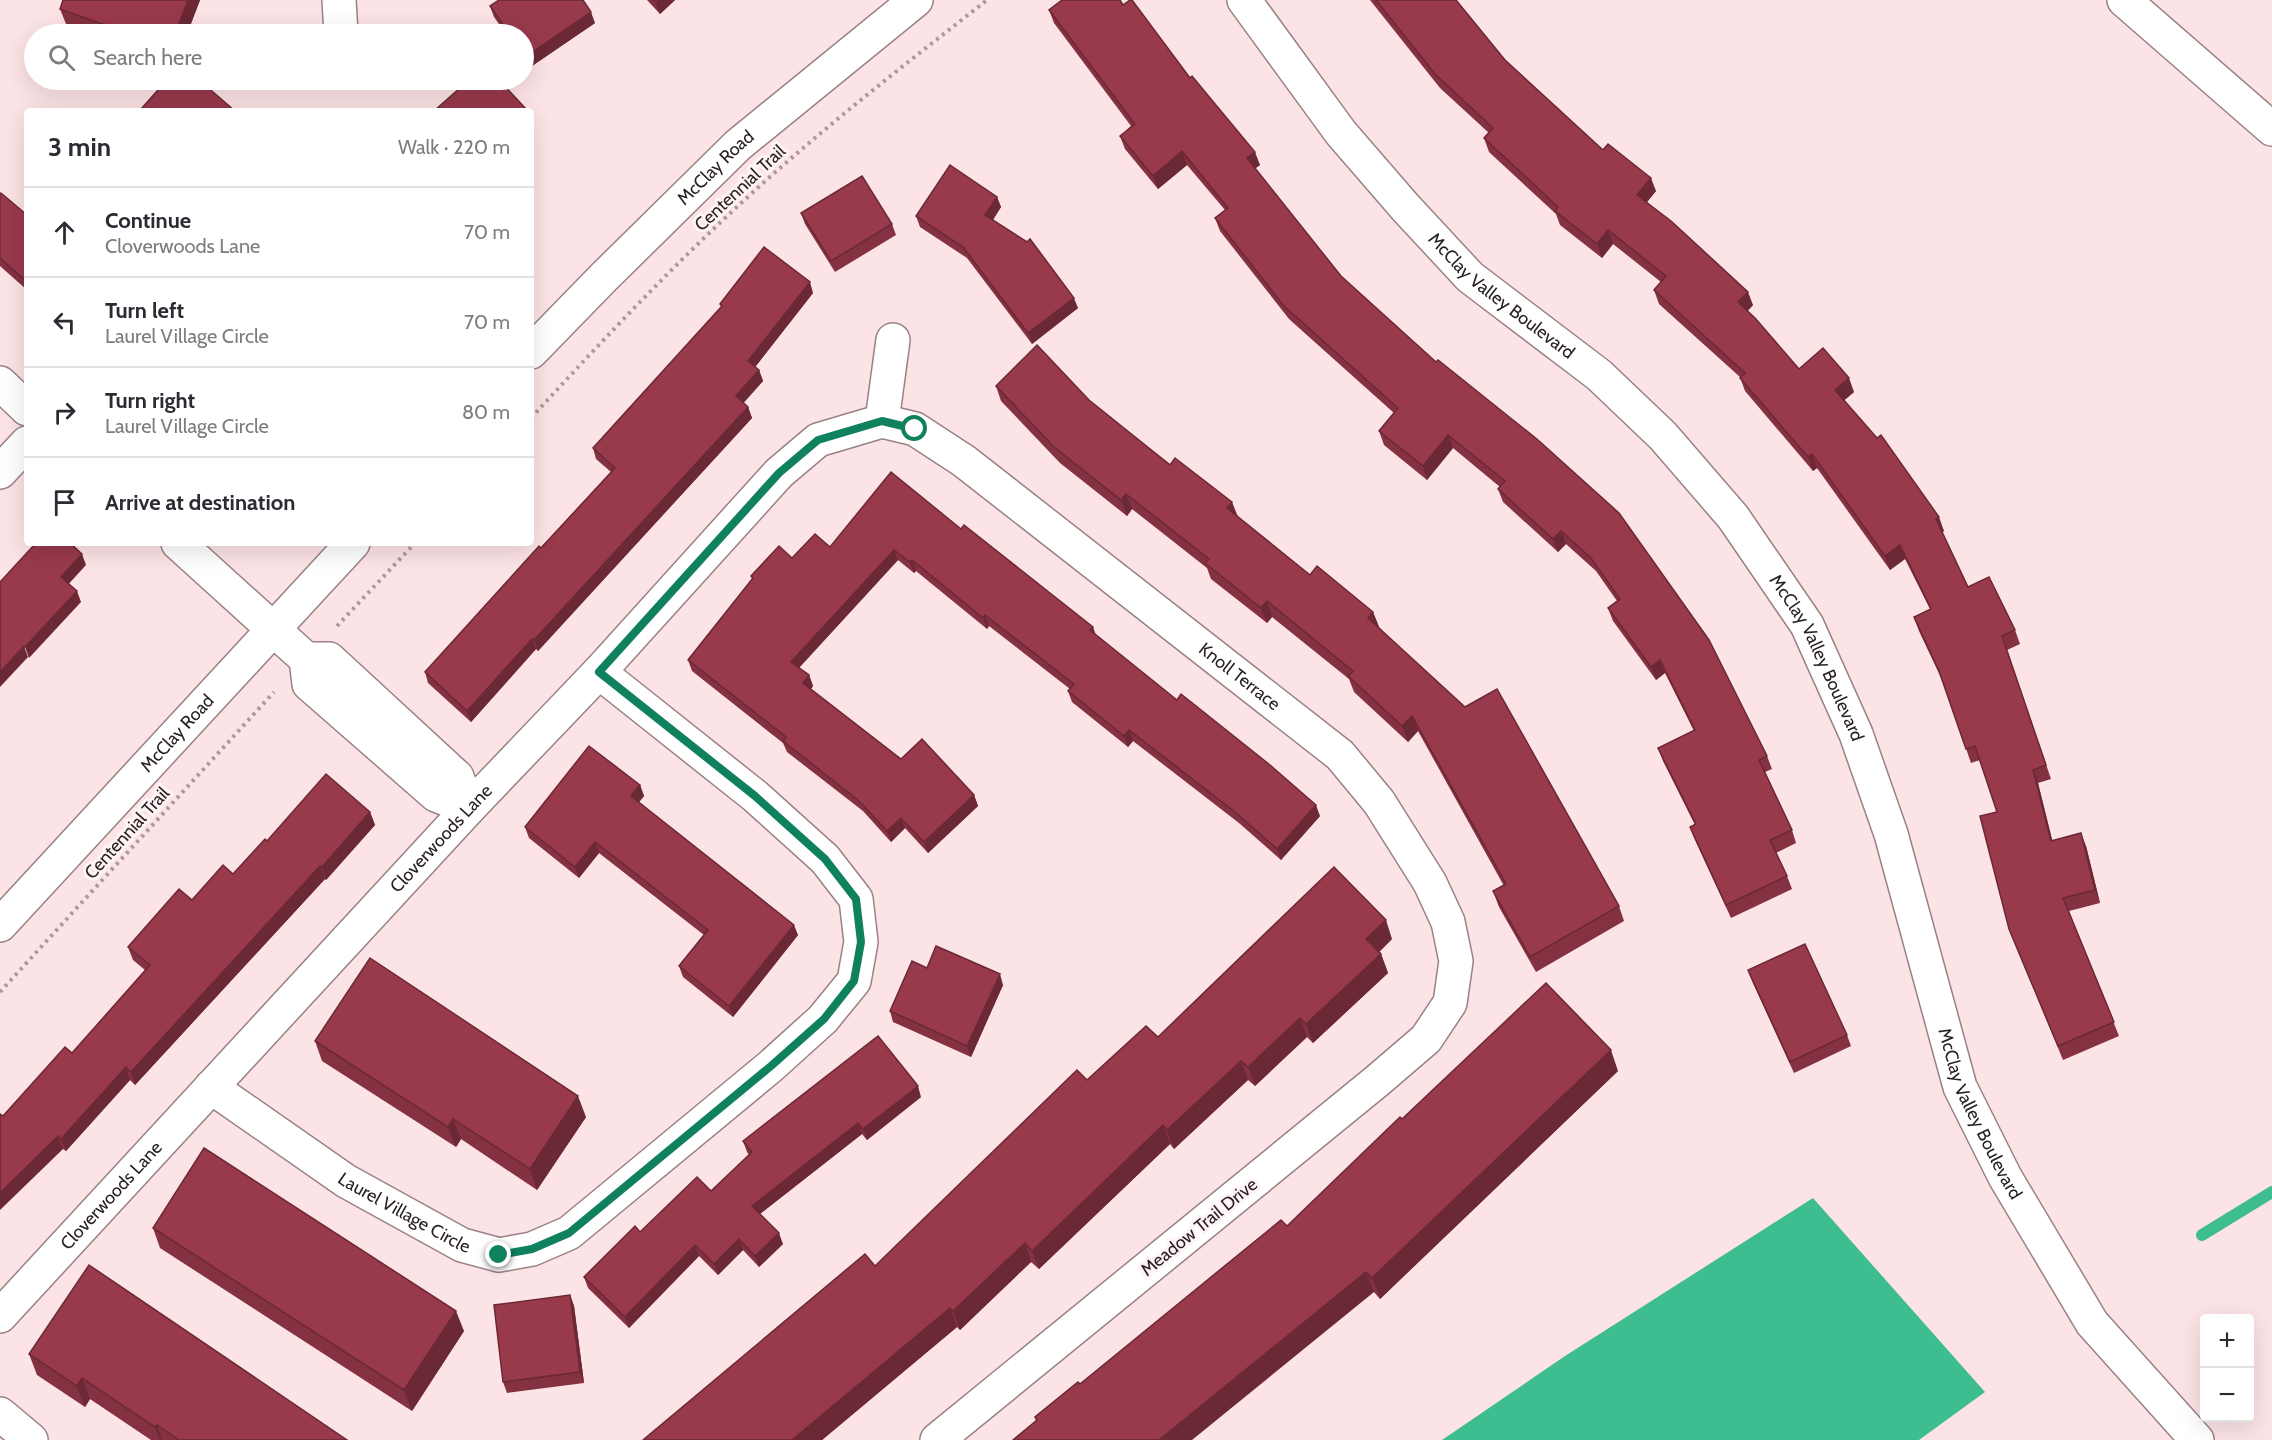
<!DOCTYPE html>
<html lang="en">
<head>
<meta charset="utf-8">
<style>
	body { margin:0; font-family:Cabin,sans-serif; background:#f7f7f7; color:#2b2b33 }
	.controls { position:absolute; right:18px; bottom:18px; display:grid; overflow:hidden; border-radius:6px; box-shadow:0 6px 24px #0002 }
	.controls button { width:54px; height:54px; display:grid; place-items:center; padding:0; border:0; border-bottom:2px solid #e1e1e2; background:#fff; color:#2b2b33; font:30px sans-serif }
	.stop { position:absolute; width:18px; height:18px; margin:-14px; border:4px solid #10815f; border-radius:50%; background:#fff }
	.stop.end { background:#10815f; border-color:#fff; box-shadow:0 2px 6px #0008 }
	.list { margin:0; padding:0; list-style:none }
	h2 { display:flex; justify-content:space-between; align-items:center; height:78px; margin:0; padding:0 24px; font-size:26px }
	h2 small { font-size:20px; font-weight:400; color:#7c7c81 }
	.list li { display:grid; grid-template-columns:39px 1fr auto; gap:18px; align-items:center; box-sizing:border-box; height:90px; padding:0 24px; border-top:2px solid #e1e1e2 }
	.list b { display:block; font-size:22px; white-space:nowrap }
	.list p { margin:0; font-size:20px; white-space:nowrap; color:#7c7c81 }
	.list em { font-size:20px; font-style:normal; color:#7c7c81 }
	.icon { flex:none; width:33px; height:33px; fill:none; stroke:currentColor; stroke-width:2; stroke-linecap:round; stroke-linejoin:round }
	.map { position:relative; flex:none; width:2272px; height:1440px; overflow:hidden }
	.search { position:absolute; background:#fff; box-shadow:0 6px 24px #0002; left:24px; top:24px; width:510px; height:66px; display:flex; align-items:center; gap:15px; box-sizing:border-box; padding:0 21px; border-radius:33px; color:#7c7c81; font-size:22px }
	.panel { position:absolute; background:#fff; box-shadow:0 6px 24px #0002; left:24px; top:108px; width:510px; height:438px; border-radius:6px }
	.map>svg:first-child { display:block }
	.water { fill:#3ebd91 }
	.lines { fill:none; stroke-linecap:round; stroke-linejoin:round }
	.stream { stroke:#3ebd91; stroke-width:12 }
	.minor-casing { stroke:#998284; stroke-width:36 }
	.secondary-casing { stroke:#998284; stroke-width:36 }
	.path { stroke:#ac999a; stroke-width:4; stroke-dasharray:3 4.5; stroke-linecap:butt }
	.minor { stroke:#fff; stroke-width:33 }
	.secondary { stroke:#fff; stroke-width:33 }
	.wall { fill:#843141 }
	.shaded-wall { fill:#6b2835 }
	.building { fill:#99394c; stroke:#6b2835; stroke-width:1.5 }
	.route { stroke:#10815f; stroke-width:8 }
	.labels { text-anchor:middle; stroke-width:6; stroke-linejoin:round; paint-order:stroke }
	.street-label { font-size:18px; fill:#281f20; stroke:#fff4f5 }
</style>
</head>
<body>
<div class="map">
<svg width="2272" height="1440" viewBox="0 0 2272 1440">
	<rect width="100%" height="100%" fill="#fce3e5"/>
	<path class="water" d="M1813,1198l172,194 -66,48h-477l123,-84z"/>
	<g class="lines">
		<path class="stream" d="M2202,1235l70,-43"/>
		<defs>
			<g id="minor">
				<path d="M339,0l2,34"/>
				<path id="s1" d="M1244,0l97,133 64,74 65,70 129,98 64,61 70,81 74,108 49,109 35,100 69,253 45,90 87,146 105,117"/>
				<path d="M2124,0l148,129"/>
				<path d="M0,383l27,26"/>
				<path d="M882,421l11,-81"/>
				<path d="M0,472l27,-29"/>
				<path d="M178,543l128,116 3,25 127,111 33,13"/>
				<path d="M306,659h23l128,118 12,31"/>
				<path id="s2" d="M211,1087l135,94 116,64 37,10 33,-6 37,-16 202,-167 52,-47 31,-38 7,-39 -5,-43 -31,-40 -70,-63 -156,-124"/>
				<path id="s3" d="M0,1316l469,-508 130,-136 180,-199 39,-33 64,-19 33,8 49,32 376,294 39,47 51,81 18,39 8,39 -6,42 -24,36 -49,42 -440,359"/>
				<path d="M0,1414l31,26"/>
			</g>
			<g id="secondary">
				<path id="s4" d="M531,352l72,-74 135,-133 178,-145"/>
				<path id="s5" d="M0,925l353,-382"/>
			</g>
		</defs>
		<use href="#minor" class="minor-casing"/>
		<use href="#secondary" class="secondary-casing"/>
		<g class="path">
			<path d="M531,418c79,-86 160,-172 248,-249 67,-59 138,-114 208,-169"/>
			<path d="M337,626l78,-83"/>
			<path d="M0,992l274,-300"/>
		</g>
		<use href="#minor" class="minor"/>
		<use href="#secondary" class="secondary"/>
	</g>
	<g class="wall">
		<path d="M63,0h137l-13,34h-94l-27,-10 -6,-15z"/>
		<path d="M647,0h28l-15,14z"/>
		<path d="M1370,0h86l49,60 98,90 53,41 -9,11 106,103 -6,6 52,58 55,23 -10,8 100,131 -2,1 26,55 47,43 5,14 -13,6 44,129 -13,4 14,58 34,5 14,57 -31,8 50,125 -56,24 -54,-131 -12,-117 -17,-52 -9,3 -28,-81 -24,-51 -5,-14 16,-8 -25,-50 -15,11 -73,-102 -4,3 -68,-80 -5,-14 -81,-73 -5,-14 7,-8 -48,-38 -11,14 -42,-33 -4,-11 -67,-62 -5,-14 5,-5 -49,-45z"/>
		<path d="M1123,5l67,73 70,87 -5,3 86,108 426,480 5,13 -7,3 27,58 4,13 -20,10 11,23 5,13 -61,29 -36,-78 -5,-13 5,-2 -32,-64 -5,-13 36,-17 -29,-58 -9,7 -43,-59 -5,-13 9,-7 -21,-30 -30,-27 -8,8 -55,-50 -5,-13 2,-2 -47,-39 -26,32 -43,-35 -5,-14 15,-18 -105,-94 -69,-88 -5,-13 10,-8 -38,-45 -29,24 -33,-40 -5,-13 11,-10 -77,-103 -5,-13z"/>
		<path d="M490,6l105,17 -66,45 -5,-8v-26h-18l-12,-17z"/>
		<path d="M0,194l27,21v75l-27,-24z"/>
		<path d="M997,197l4,10 -8,13 85,88 -46,36 -65,-86 -47,-31 -4,-11z"/>
		<path d="M801,213l91,11 4,11 -61,37 -30,-48z"/>
		<path d="M813,293l-58,74 4,3 4,11 -20,22 5,4 4,11 -214,233 -2,-2 -65,73 -43,-39 -3,-11 186,-200 -15,-13 -3,-11 128,-141 -1,-3z"/>
		<path d="M996,386l93,14 221,175 63,37 6,15 240,279 5,15 -88,51 -37,-65 -6,-16 11,-5 -86,-155 -10,11 -54,-50 -5,-13 -77,-62 -5,6 -56,-44 -4,-11 -75,-59 -5,7 -67,-53 -59,-62z"/>
		<path d="M961,529l135,106 224,181 -39,44 -42,-37 -106,-82 -5,6 -56,-45 -4,-11 2,-2 -81,-63 -2,3 -71,-58 -2,2 -16,-13 -99,108 10,7 4,11 -2,3 90,70 73,36 4,11 -50,47 -23,-25 -14,14 -28,-31 -76,-59 -4,-9 -91,-72 -4,-11 64,-81 -1,-3 41,-18 38,-11z"/>
		<path d="M640,785l4,11 -5,6 159,133 -65,82 -50,-40 -4,-11 25,-31 -105,-82 -20,25 -50,-40 -4,-11z"/>
		<path d="M370,812l5,13 -49,55 -1,-1 -190,206 -5,-5 -64,71 -3,-2 -60,-33 69,-63 73,-83 -12,-10 -5,-13 64,-47 41,-26 34,-33z"/>
		<path d="M1392,939l-13,13 2,2 7,19 -75,70 -6,-6 -52,49 -7,-6 -74,69 -4,-5 -131,125 -8,-7 -71,68 -3,-3 -135,113h-179l232,-174 212,-186 71,-43z"/>
		<path d="M927,968l76,17 -32,72 -78,-35 -3,-11z"/>
		<path d="M1748,970l99,65 4,11 -57,27 -42,-92z"/>
		<path d="M315,1041l271,76 -49,73 -76,-51 -5,8 -134,-86z"/>
		<path d="M1618,1071l-238,228 -6,-7 -338,129 -1,-4 45,-33 207,-158 115,-107z"/>
		<path d="M921,1097l-54,43 -5,-6 -102,80 23,30 -24,23 -16,-17 -25,25 -19,-19 -70,72 -41,-40 -4,-11 56,-45 71,-41 38,-36 -2,-3 -4,-11z"/>
		<path d="M153,1228l311,103 -52,80 -252,-163z"/>
		<path d="M570,1295l4,11 10,77 -77,10 -4,-11z"/>
		<path d="M29,1354l318,86h-196l-61,-41 -5,8 -48,-32z"/>
	</g>
	<g class="shaded-wall">
		<path d="M188,0h12l-13,34h-12z"/>
		<path d="M660,0h15l-15,14 -4,-11z"/>
		<path d="M591,12l4,11 -66,45 -4,-11z"/>
		<path d="M1182,151l5,14 -29,24 -5,-13z"/>
		<path d="M1255,152l5,13 -8,6 -5,-13z"/>
		<path d="M1651,178l5,13 -14,17 -5,-13z"/>
		<path d="M997,197l4,10 -12,18 -4,-10z"/>
		<path d="M1608,230l5,14 -11,14 -5,-14z"/>
		<path d="M810,282l3,11 -61,78 -4,-10z"/>
		<path d="M1748,292l5,13 -10,11 -5,-14z"/>
		<path d="M1074,298l4,10 -46,36 -4,-11z"/>
		<path d="M759,370l4,11 -23,26 -4,-11z"/>
		<path d="M1849,378l5,14 -14,12 -5,-14z"/>
		<path d="M748,407l4,11 -214,233 -4,-11z"/>
		<path d="M1448,435l5,13 -26,32 -4,-14z"/>
		<path d="M1812,454l5,14 -4,3 -5,-14z"/>
		<path d="M1126,494l6,15 -5,7 -6,-16z"/>
		<path d="M1232,502l6,15 -11,-9z"/>
		<path d="M1939,517l5,14 -3,2 -5,-14z"/>
		<path d="M1561,531l5,13 -8,8 -5,-13z"/>
		<path d="M1900,545l5,14 -15,11 -5,-14z"/>
		<path d="M894,550l4,10 -103,112 -4,-10z"/>
		<path d="M82,554l4,11 -21,23 -4,-11z"/>
		<path d="M912,560l4,11 -2,2 -4,-11z"/>
		<path d="M77,591l4,11 -52,56 -4,-11z"/>
		<path d="M1267,601l5,16 -5,6 -6,-15z"/>
		<path d="M1373,612l6,15 -11,-9z"/>
		<path d="M985,615l4,11 -2,3 -4,-11z"/>
		<path d="M1093,627l4,11 -7,-8z"/>
		<path d="M532,639l4,10 -65,73 -4,-11z"/>
		<path d="M24,646l4,11 -28,30v-15z"/>
		<path d="M1660,660l5,13 -9,7 -5,-13z"/>
		<path d="M809,675l4,11 -6,8 -4,-11z"/>
		<path d="M1412,716l6,15 -10,11 -6,-16z"/>
		<path d="M1129,730l4,11 -5,6 -4,-11z"/>
		<path d="M2033,770l5,13 18,72 -5,-14z"/>
		<path d="M640,785l4,11 -9,11 -4,-11z"/>
		<path d="M974,795l4,11 -50,47 -4,-11z"/>
		<path d="M1316,805l4,11 -39,44 -4,-11z"/>
		<path d="M370,812l5,13 -49,55 -4,-13z"/>
		<path d="M901,818l4,10 -14,14 -4,-11z"/>
		<path d="M2081,833l5,13 14,57 -5,-13z"/>
		<path d="M595,842l4,11 -20,25 -4,-11z"/>
		<path d="M320,866l5,13 -190,206 -4,-13z"/>
		<path d="M1386,920l6,19 -19,19 -7,-19z"/>
		<path d="M794,925l4,10 -65,82 -4,-11z"/>
		<path d="M1381,954l7,19 -75,70 -7,-19z"/>
		<path d="M1000,974l3,11 -32,72 -4,-11z"/>
		<path d="M1300,1018l7,19 -52,49 -7,-19z"/>
		<path d="M1611,1050l7,21 -238,228 -8,-21z"/>
		<path d="M1241,1061l7,19 -74,69 -7,-19z"/>
		<path d="M126,1067l4,13 -64,71 -5,-12z"/>
		<path d="M918,1086l3,11 -54,43 -4,-11z"/>
		<path d="M578,1096l8,21 -49,73 -7,-21z"/>
		<path d="M453,1119l8,20 -5,8 -8,-20z"/>
		<path d="M858,1123l4,11 -106,83 -4,-11z"/>
		<path d="M1163,1125l7,19 -131,125 -7,-18z"/>
		<path d="M58,1136l5,13 -63,61v-17z"/>
		<path d="M779,1233l4,11 -24,23 -4,-11z"/>
		<path d="M739,1239l4,11 -25,25 -4,-11z"/>
		<path d="M1025,1243l6,19 -71,68 -7,-19z"/>
		<path d="M695,1245l4,11 -70,72 -4,-11z"/>
		<path d="M1366,1272l8,20 -182,148h-33z"/>
		<path d="M570,1295l4,11 10,77 -4,-11z"/>
		<path d="M950,1308l7,19 -135,113h-30z"/>
		<path d="M456,1311l8,20 -52,80 -8,-21z"/>
		<path d="M82,1378l8,21 -5,8 -8,-21z"/>
		<path d="M157,1425l5,15h-2l-5,-13z"/>
	</g>
	<g class="building">
		<path d="M63,0h125l-13,34h-45l-70,-25z"/>
		<path d="M499,0h84l8,12 -66,45 -1,-3v-20h-14l-20,-28z"/>
		<path d="M653,0h7l-4,3z"/>
		<path d="M1062,0h58l3,5 7,-5h2l58,78 2,-2 63,76 -8,6 94,118 95,86 2,-2 100,80 81,73 90,127 58,116 -8,4 33,70 -22,10 17,36 -61,29 -36,-78 6,-3 -38,-76 37,-18 -35,-70 -9,7 -43,-59 12,-9 -29,-41 -30,-27 -8,8 -55,-50 7,-8 -57,-46 -25,31 -44,-35 19,-23 -114,-102 -69,-88 13,-10 -46,-57 -29,25 -33,-40 15,-12 -86,-114z"/>
		<path d="M1376,0h80l49,60 98,90 5,-6 43,34 -14,17 34,26 77,71 -10,10 17,16 44,51 24,-21 26,30 -14,12 42,48 4,-3 58,82 -3,2 32,68 21,-10 26,53 -13,6 44,129 -13,5 18,71 30,-8 14,57 -32,8 51,124 -56,24 -49,-117 -29,-113 17,-4 -22,-66 -9,3 -27,-78 -25,-54 17,-8 -31,-64 -15,11 -73,-102 -4,3 -68,-79 5,-5 -91,-83 12,-14 -58,-46 -11,14 -42,-33 3,-4 -74,-69 9,-10 -58,-54z"/>
		<path d="M167,80h32l36,31h-89l-4,-3z"/>
		<path d="M469,80h30l26,28 -4,3h-87z"/>
		<path d="M950,165l47,32 -12,18 42,27 3,-3 44,59 -46,35 -65,-86 -47,-31z"/>
		<path d="M862,176l30,48 -61,37 -30,-48z"/>
		<path d="M1,193l26,22v67l-27,-24v-64z"/>
		<path d="M764,247l46,35 -62,79 11,9 -23,26 12,11 -214,233 -2,-1 -65,72 -42,-39 114,-126 2,2 74,-80 -22,-20 129,-142 -2,-2z"/>
		<path d="M1037,345l52,55 81,65 5,-7 57,44 -5,6 83,67 7,-9 56,46 -5,6 97,89 32,-18 122,217 -89,51 -37,-66 13,-7 -94,-168 -10,10 -54,-50 5,-5 -86,-70 -6,7 -56,-45 4,-4 -83,-65 -5,6 -67,-53 -58,-61z"/>
		<path d="M891,472l70,57 3,-4 129,102 -3,3 87,70 4,-6 89,71 46,40 -39,44 -42,-37 -106,-82 -5,6 -56,-45 6,-7 -89,-69 -2,3 -71,-58 -2,2 -16,-12 -103,112 18,13 -6,8 98,76 21,-20 52,56 -50,47 -23,-24 -14,13 -28,-30 -76,-60 3,-4 -98,-77 65,-82 -2,-2 28,-30 13,12 23,-24 15,13z"/>
		<path d="M36,543h34l12,11 -21,23 16,14 -52,56 -1,-1 -24,26v-90z"/>
		<path d="M589,746l51,39 -9,11 163,129 -65,81 -50,-40 29,-36 -113,-88 -20,25 -50,-40z"/>
		<path d="M326,774l44,38 -48,55 -2,-1 -189,206 -5,-5 -65,72 -3,-3 -58,57v-79l3,2 62,-69 7,6 78,-88 -22,-18 51,-58 13,11 31,-35 10,9 32,-35 2,2z"/>
		<path d="M1334,867l52,53 -20,19 15,15 -75,70 -6,-6 -52,49 -7,-6 -74,69 -4,-5 -131,126 -7,-8 -72,68 -3,-3 -158,132h-149l222,-186 10,12 202,-196 10,10 59,-54 12,11z"/>
		<path d="M1805,944l42,91 -57,27 -42,-92z"/>
		<path d="M936,946l64,28 -33,72 -77,-35 22,-50 15,7z"/>
		<path d="M370,958l208,138 -48,73 -77,-50 -5,8 -133,-86z"/>
		<path d="M1546,983l65,67 -239,228 -6,-6 -207,168h-146l24,-20 -2,-3 43,-35 2,2 201,-164 6,6 113,-109 2,2z"/>
		<path d="M878,1036l40,50 -55,43 -5,-6 -106,83 27,27 -24,23 -16,-17 -25,25 -19,-19 -70,72 -41,-40 51,-51 5,6 57,-55 14,14 41,-39 -9,-11z"/>
		<path d="M204,1148l252,163 -52,79 -251,-162z"/>
		<path d="M89,1265l258,175h-168l-22,-15 -2,2 -73,-49 -5,8 -48,-32z"/>
		<path d="M570,1295l10,77 -77,10 -9,-77z"/>
	</g>
	<g class="lines">
		<path class="route" d="M499,1255l33,-6 37,-16 202,-167 53,-47 30,-38 7,-39 -5,-43 -31,-40 -70,-63 -156,-124 180,-199 39,-33 64,-19 33,8"/>
	</g>
	<g class="labels">
		<g class="street-label">
			<text dy="6" stroke="none"><textPath href="#s4" startOffset="261">McClay Road</textPath></text>
			<text transform="translate(740 188) rotate(-43)" y="6">Centennial Trail</text>
			<text dy="6" stroke="none"><textPath href="#s1" startOffset="394">McClay Valley Boulevard</textPath></text>
			<text dy="6" stroke="none"><textPath href="#s1" startOffset="880">McClay Valley Boulevard</textPath></text>
			<text dy="6" stroke="none"><textPath href="#s3" startOffset="1708">Knoll Terrace</textPath></text>
			<text dy="6" stroke="none"><textPath href="#s5" startOffset="261">McClay Road</textPath></text>
			<text transform="translate(127 833) rotate(-48)" y="6">Centennial Trail</text>
			<text dy="6" stroke="none"><textPath href="#s3" startOffset="650">Cloverwoods Lane</textPath></text>
			<text dy="6" stroke="none"><textPath href="#s1" startOffset="1366">McClay Valley Boulevard</textPath></text>
			<text dy="6" stroke="none"><textPath href="#s3" startOffset="164">Cloverwoods Lane</textPath></text>
			<text dy="6" stroke="none"><textPath href="#s2" startOffset="231">Laurel Village Circle</textPath></text>
			<text transform="translate(1199 1227) rotate(-39)" y="6">Meadow Trail Drive</text>
		</g>
	</g>
</svg>
<div class="controls">
<button>+</button>
<button>−</button>
</div>
<div class="stop" style="left:915px;top:429px"></div>
<div class="stop end" style="left:499px;top:1255px"></div>
<div class="search"><svg class="icon" aria-label="search" viewBox="0 0 24 24"><circle cx="10" cy="10" r="6"/><path d="M15 15l6 6"/></svg>Search here</div>
<section class="panel">
<h2>3 min<small>Walk · 220 m</small></h2>
<ul class="list">
<li><svg class="icon" aria-label="ahead" viewBox="0 0 24 24"><path d="M12 20V5M6 11l6-6 6 6"/></svg><div><b>Continue</b><p>Cloverwoods Lane</p></div><em>70 m</em></li>
<li><svg class="icon" aria-label="left" viewBox="0 0 24 24"><path d="M17 20v-9H6M10 6l-5 5 5 5"/></svg><div><b>Turn left</b><p>Laurel Village Circle</p></div><em>70 m</em></li>
<li><svg class="icon" aria-label="right" viewBox="0 0 24 24"><path d="M7 20v-9h11M14 6l5 5-5 5"/></svg><div><b>Turn right</b><p>Laurel Village Circle</p></div><em>80 m</em></li>
<li><svg class="icon" aria-label="arrive" viewBox="0 0 24 24"><path d="M6 21V4h12l-3 4 3 4H6"/></svg><div><b>Arrive at destination</b></div></li>
</ul>
</section>
</div>
</body>
</html>
